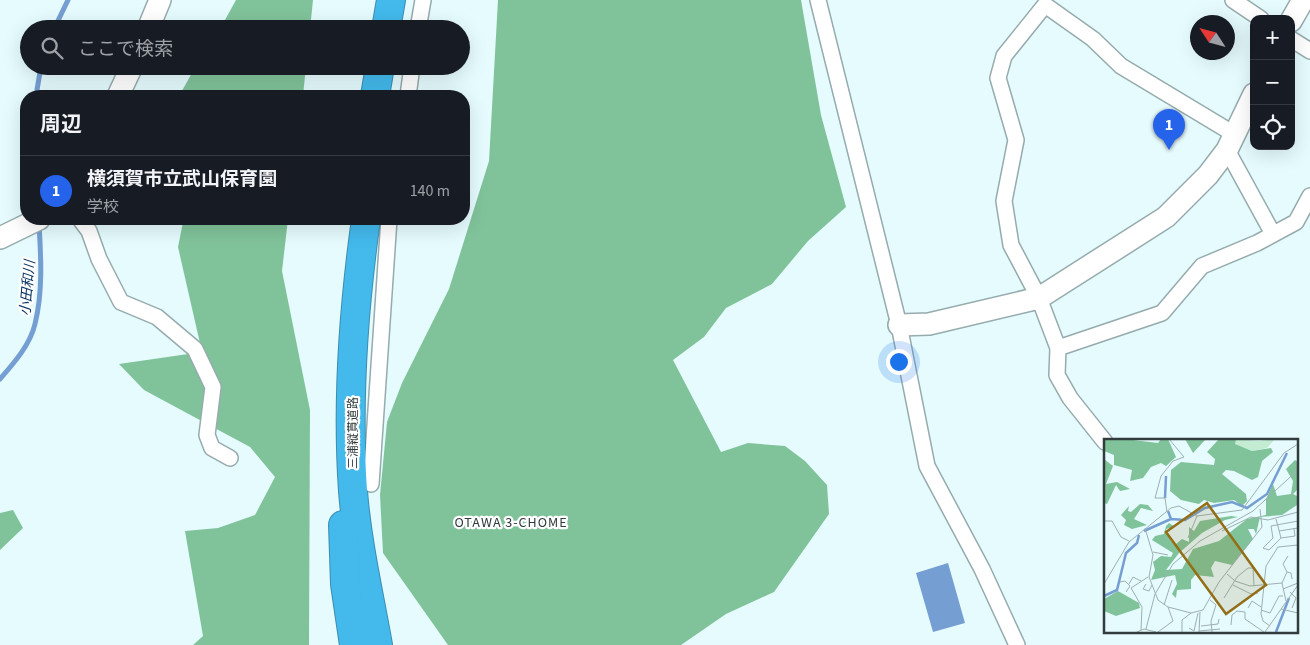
<!DOCTYPE html>
<html lang="ja">
<head>
<meta charset="utf-8">
<style>
	body { margin:0; font-family:"Source Sans 3","Noto Sans JP",sans-serif; background:#20242c; color:#f1f3f6 }
	.controls { position:absolute; right:15px; top:15px; display:grid; overflow:hidden; border-radius:10px; box-shadow:0 5px 20px #0002 }
	.controls button { width:45px; height:45px; display:grid; place-items:center; padding:0; border:0; border-bottom:1px solid #363941; background:#171b24; color:#f1f3f6; font:25px sans-serif }
	.compass { position:absolute; left:1190px; top:15px; width:45px; height:45px; border-radius:50%; background:#171b24; box-shadow:0 5px 20px #0002; rotate:306deg }
	.you { position:absolute; left:898px; top:361px; width:18px; height:18px; margin:-12px; border:4px solid #fff; border-radius:50%; background:#1a73e8; box-shadow:0 0 0 8px #1a73e833 }
	.badge { display:grid; place-items:center; width:32px; height:32px; border-radius:50%; background:#2563eb; color:#fff; font-size:16px; font-weight:700 }
	.pin { position:absolute; translate:-50% -41px; filter:drop-shadow(0 1px 2px #0008) }
	.pin::after { content:''; position:absolute; top:26px; width:18px; height:15px; background:inherit; clip-path:polygon(0 0,100% 0,50% 100%) }
	.list { margin:0; padding:0; list-style:none }
	h2 { display:flex; justify-content:space-between; align-items:center; height:65px; margin:0; padding:0 20px; font-size:21px }
	h2 small { font-size:16px; font-weight:400; color:#9ea1a6 }
	.list li { display:grid; grid-template-columns:32px 1fr auto; gap:15px; align-items:center; box-sizing:border-box; height:70px; padding:0 20px; border-top:1px solid #363941 }
	.list b { display:block; font-size:19px; white-space:nowrap }
	.list p { margin:0; font-size:16px; white-space:nowrap; color:#9ea1a6 }
	.list em { font-size:16px; font-style:normal; color:#9ea1a6 }
	.icon { flex:none; width:28px; height:28px; fill:none; stroke:currentColor; stroke-width:2; stroke-linecap:round; stroke-linejoin:round }
	.map { position:relative; flex:none; width:1310px; height:645px; overflow:hidden }
	.search { position:absolute; background:#171b24; box-shadow:0 5px 20px #0002; left:20px; top:20px; width:450px; height:55px; display:flex; align-items:center; gap:12px; box-sizing:border-box; padding:0 18px; border-radius:28px; color:#9ea1a6; font-size:19px }
	.panel { position:absolute; background:#171b24; box-shadow:0 5px 20px #0002; left:20px; top:90px; width:450px; height:135px; border-radius:20px }
	.map>svg:first-child { display:block }
	.forest { fill:#80c39a }
	.water { fill:#759ed2 }
	.lines { fill:none; stroke-linecap:round; stroke-linejoin:round }
	.stream { stroke:#759ed2; stroke-width:5 }
	.street-casing { stroke:#96abad; stroke-width:18 }
	.secondary-casing { stroke:#96abad; stroke-width:24 }
	.highway-casing { stroke:#3d8daf; stroke-width:30 }
	.street { stroke:#fff; stroke-width:15 }
	.secondary { stroke:#fff; stroke-width:21 }
	.highway { stroke:#43b9ec; stroke-width:28 }
	.labels { text-anchor:middle; stroke-width:4.5; stroke-linejoin:round; paint-order:stroke }
	.street-label { font-size:12px; fill:#333c3d; stroke:#fff }
	.water-label { font-size:14px; font-style:italic; fill:#083363; stroke:#fff }
	.neighbourhood-label { font-size:14px; letter-spacing:1px; fill:#333c3d; stroke:#fff }
	.inset-river { fill:none; stroke:#759ed2; stroke-width:2.5 }
	.inset-road { fill:none; stroke:#9eafb1; stroke-width:1 }
	.view { fill:#936e16; fill-opacity:0.15; stroke:#936e16; stroke-width:2.5 }
	.inset-edge { fill:none; stroke:#333c3d; stroke-width:2.5 }
</style>
</head>
<body>
<div class="map">
<svg width="1310" height="645" viewBox="0 0 1310 645">
	<rect width="100%" height="100%" fill="#e5fbfe"/>
	<g class="forest">
		<path d="M236,0h77l-3,29h-90z"/>
		<path d="M498,0h303l20,115 25,92 -38,34 -36,43 -46,24 -22,29 -31,23 48,92 27,-9 37,3 20,15 22,24 2,29 -55,78 -48,22 -45,31h-233l-65,-92 -3,-58 7,-73 15,-39 47,-94 40,-128z"/>
		<path d="M196,66h110l-3,30h-124z"/>
		<path d="M177,219h111l-6,52 28,139 -1,235h-116l10,-9 -18,-105 33,-3 37,-13 20,-38 -25,-30 -106,-57 -25,-26 83,-12 -24,-105 5,-25z"/>
		<path d="M13,510l10,18 -23,22v-37z"/>
	</g>
	<path class="water" d="M948,563l17,60 -32,9 -17,-59z"/>
	<g class="lines">
		<g class="stream">
			<path d="M54,29l14,-29"/>
			<path d="M36,96l5,-30"/>
			<path d="M0,379c14,-16 30,-34 35,-55 8,-32 6,-67 4,-100"/>
		</g>
		<defs>
			<g id="street">
				<path d="M818,0l81,325 28,141 55,103 35,76"/>
				<path d="M1233,0l28,19"/>
				<path d="M418,29l5,-29"/>
				<path d="M1291,39l19,12"/>
				<path d="M408,96l4,-30"/>
				<path d="M1227,150l46,84"/>
				<path d="M80,219l9,12 10,28 22,43 36,15 38,32 18,38 -6,48 5,13 18,10"/>
				<path d="M1058,348l104,-35 40,-47 55,-23 39,-21 14,-26"/>
				<path d="M1105,442l-35,-44 -13,-23 1,-27 -19,-50 -28,-53 -7,-44 12,-61 -18,-62 6,-22 41,-51 48,34 28,27 113,68"/>
				<path d="M371,484l18,-265"/>
			</g>
			<g id="secondary">
				<path d="M1291,21l12,-21"/>
				<path d="M148,29l12,-29"/>
				<path d="M118,96l14,-30"/>
				<path d="M0,238l39,-19"/>
				<path d="M899,325l30,-1 110,-26 127,-81 42,-42 19,-25 27,-56"/>
			</g>
			<g id="highway">
				<path d="M386,29l5,-29"/>
				<path d="M375,96l5,-30"/>
				<path d="M366,219c-12,86 -19,186 -13,272 4,52 16,103 25,154"/>
				<path d="M343,525l2,59 9,61"/>
			</g>
		</defs>
		<use href="#street" class="street-casing"/>
		<use href="#secondary" class="secondary-casing"/>
		<use href="#highway" class="highway-casing"/>
		<use href="#street" class="street"/>
		<use href="#secondary" class="secondary"/>
		<use href="#highway" class="highway"/>
	</g>
	<g class="labels">
		<g class="street-label">
			<text transform="translate(353 433) rotate(-90)" y="4">三浦縦貫道路</text>
		</g>
		<g class="water-label">
			<text transform="translate(27 288) rotate(-85)" y="5">小田和川</text>
		</g>
		<g class="neighbourhood-label">
			<text x="511" y="527">OTAWA 3-CHOME</text>
		</g>
	</g>
	<g transform="translate(1104 439)">
		<rect width="194" height="194" fill="#e5fbfe"/>
		<path d="M132,0l23,2 16,-2 -8,9 -15,3 -18,-7z" fill="#c3ecd2"/>
		<path d="M21,0l33,4 3,-4h7l8,18 -10,9 -5,-3 -10,4 -8,11 -13,3 2,-11 -18,-5v-10l-10,-4 1,-12zM81,0l11,1 10,-1 -13,14zM115,0h17l-1,5 17,7 19,-3 2,4 -11,9 -4,16 -6,3 -18,-9 -8,-1 -4,4 24,20 1,7 -5,5 -8,-6 -20,3 -10,-3 -5,4 -18,-4 -11,-9 1,-21 10,-8 33,3 1,-6 -8,-7zM0,20l9,7 -7,18 11,-2 13,7 -10,2 -4,-6 -9,19 -3,-1zM191,21l3,2v27l-5,5 4,2v9l-15,10 -22,2 -4,17 -2,-5h-6l5,10 -21,26 -17,-4 -4,7 3,9 -19,-2 -4,5v9l-14,1 -1,8 -4,-4 5,-10 -2,-9 -24,5 4,-10 -2,-8 8,-6 10,1 2,-4 -21,-13 3,-4 9,-2 2,-8 3,-3 6,4 -9,2 5,12 5,3 6,-5 7,3v-15l5,4 6,-10 31,-5 7,1 -13,3 -23,13 -23,20 -13,17 16,-1 11,-20 26,-8 28,-22 19,-4v-16l7,-15 4,12 14,-2 2,-13 -7,-12zM36,65l8,1 5,6 -12,-3 -7,11 13,6 -15,4 -8,-4 2,-5 -5,-5 8,-9 -1,5 3,1zM14,152l21,12 1,5 -24,8 -12,-5v-12z" fill="#80c39a"/>
		<path class="inset-river" d="M61,59l1,-22M64,72l3,8 14,1 20,-12 27,-6 15,6 20,-14 20,-41M40,92l27,-12M0,157l13,-6 9,-37 11,-10 2,-8M172,193l13,-34"/>
		<path class="inset-road" d="M63,73l-2,-14h-10l6,-22 12,-15 11,-4 -15,-18M172,80l5,19M0,82h8l9,16 8,4M41,89l8,27 -4,22 9,23 10,7 5,14 -15,11M190,90l1,7 -14,2 -12,12 -6,-2 10,-10 -2,-12 27,-5M118,92l29,-14 17,3 30,-8M175,92l19,-3M84,99l9,-22M49,113l15,3M183,133l-4,-8 5,-8M123,135l8,7 15,5 32,-3 4,18M16,143l5,-1 5,5 -4,6M178,144l5,-11 4,1 1,6M0,145l25,-42 42,-34 8,-2 18,10 45,-6 42,-57 14,-9M25,145l4,-7 8,4M42,145l-3,5 6,2 3,-6M129,146l18,9 7,-1M179,150l15,-6M186,153l6,6 -4,10M120,159l13,-21 11,-9h5l1,18M106,161l6,5 -5,16 1,11M60,166l8,-25M64,168l23,6 12,-3 16,-28 43,-55 -2,-18M144,169l4,-7 9,6M177,170l17,4M157,171l9,3 9,-17h4M127,186l1,-10 5,-4 8,1v7l19,13M97,187l17,-2 1,-5M166,187l-7,-5 -2,-7 5,-48 12,-19 20,-2M85,189l5,3 4,-18M42,190l9,-35 18,-30 27,-23 53,-30 45,-41M37,191l1,-23 -11,-19 17,-11M95,192l21,-2M33,193l7,-3 12,3M78,193v-12l9,-7M95,193l1,-20M161,193l33,-47"/>
		<path class="view" d="M103,64l59,82 -40,29 -60,-82z"/>
		<rect width="194" height="194" class="inset-edge"/>
	</g>
</svg>
<div class="controls">
<button>+</button>
<button>−</button>
<button><svg class="icon" aria-label="locate" viewBox="0 0 24 24"><circle cx="12" cy="12" r="6"/><path d="M12 2v4M12 18v4M2 12h4M18 12h4"/></svg></button>
</div>
<svg class="compass" viewBox="-18 -18 36 36"><path d="M0-13l5 13h-10z" fill="#e53935"/><path d="M0 13l5-13h-10z" fill="#9ea1a6"/></svg>
<div class="you"></div>
<div class="pin badge" style="left:1169px;top:150px">1</div>
<div class="search"><svg class="icon" aria-label="search" viewBox="0 0 24 24"><circle cx="10" cy="10" r="6"/><path d="M15 15l6 6"/></svg>ここで検索</div>
<section class="panel">
<h2>周辺<small></small></h2>
<ul class="list">
<li><span class="badge">1</span><div><b>横須賀市立武山保育園</b><p>学校</p></div><em>140 m</em></li>
</ul>
</section>
</div>
</body>
</html>
